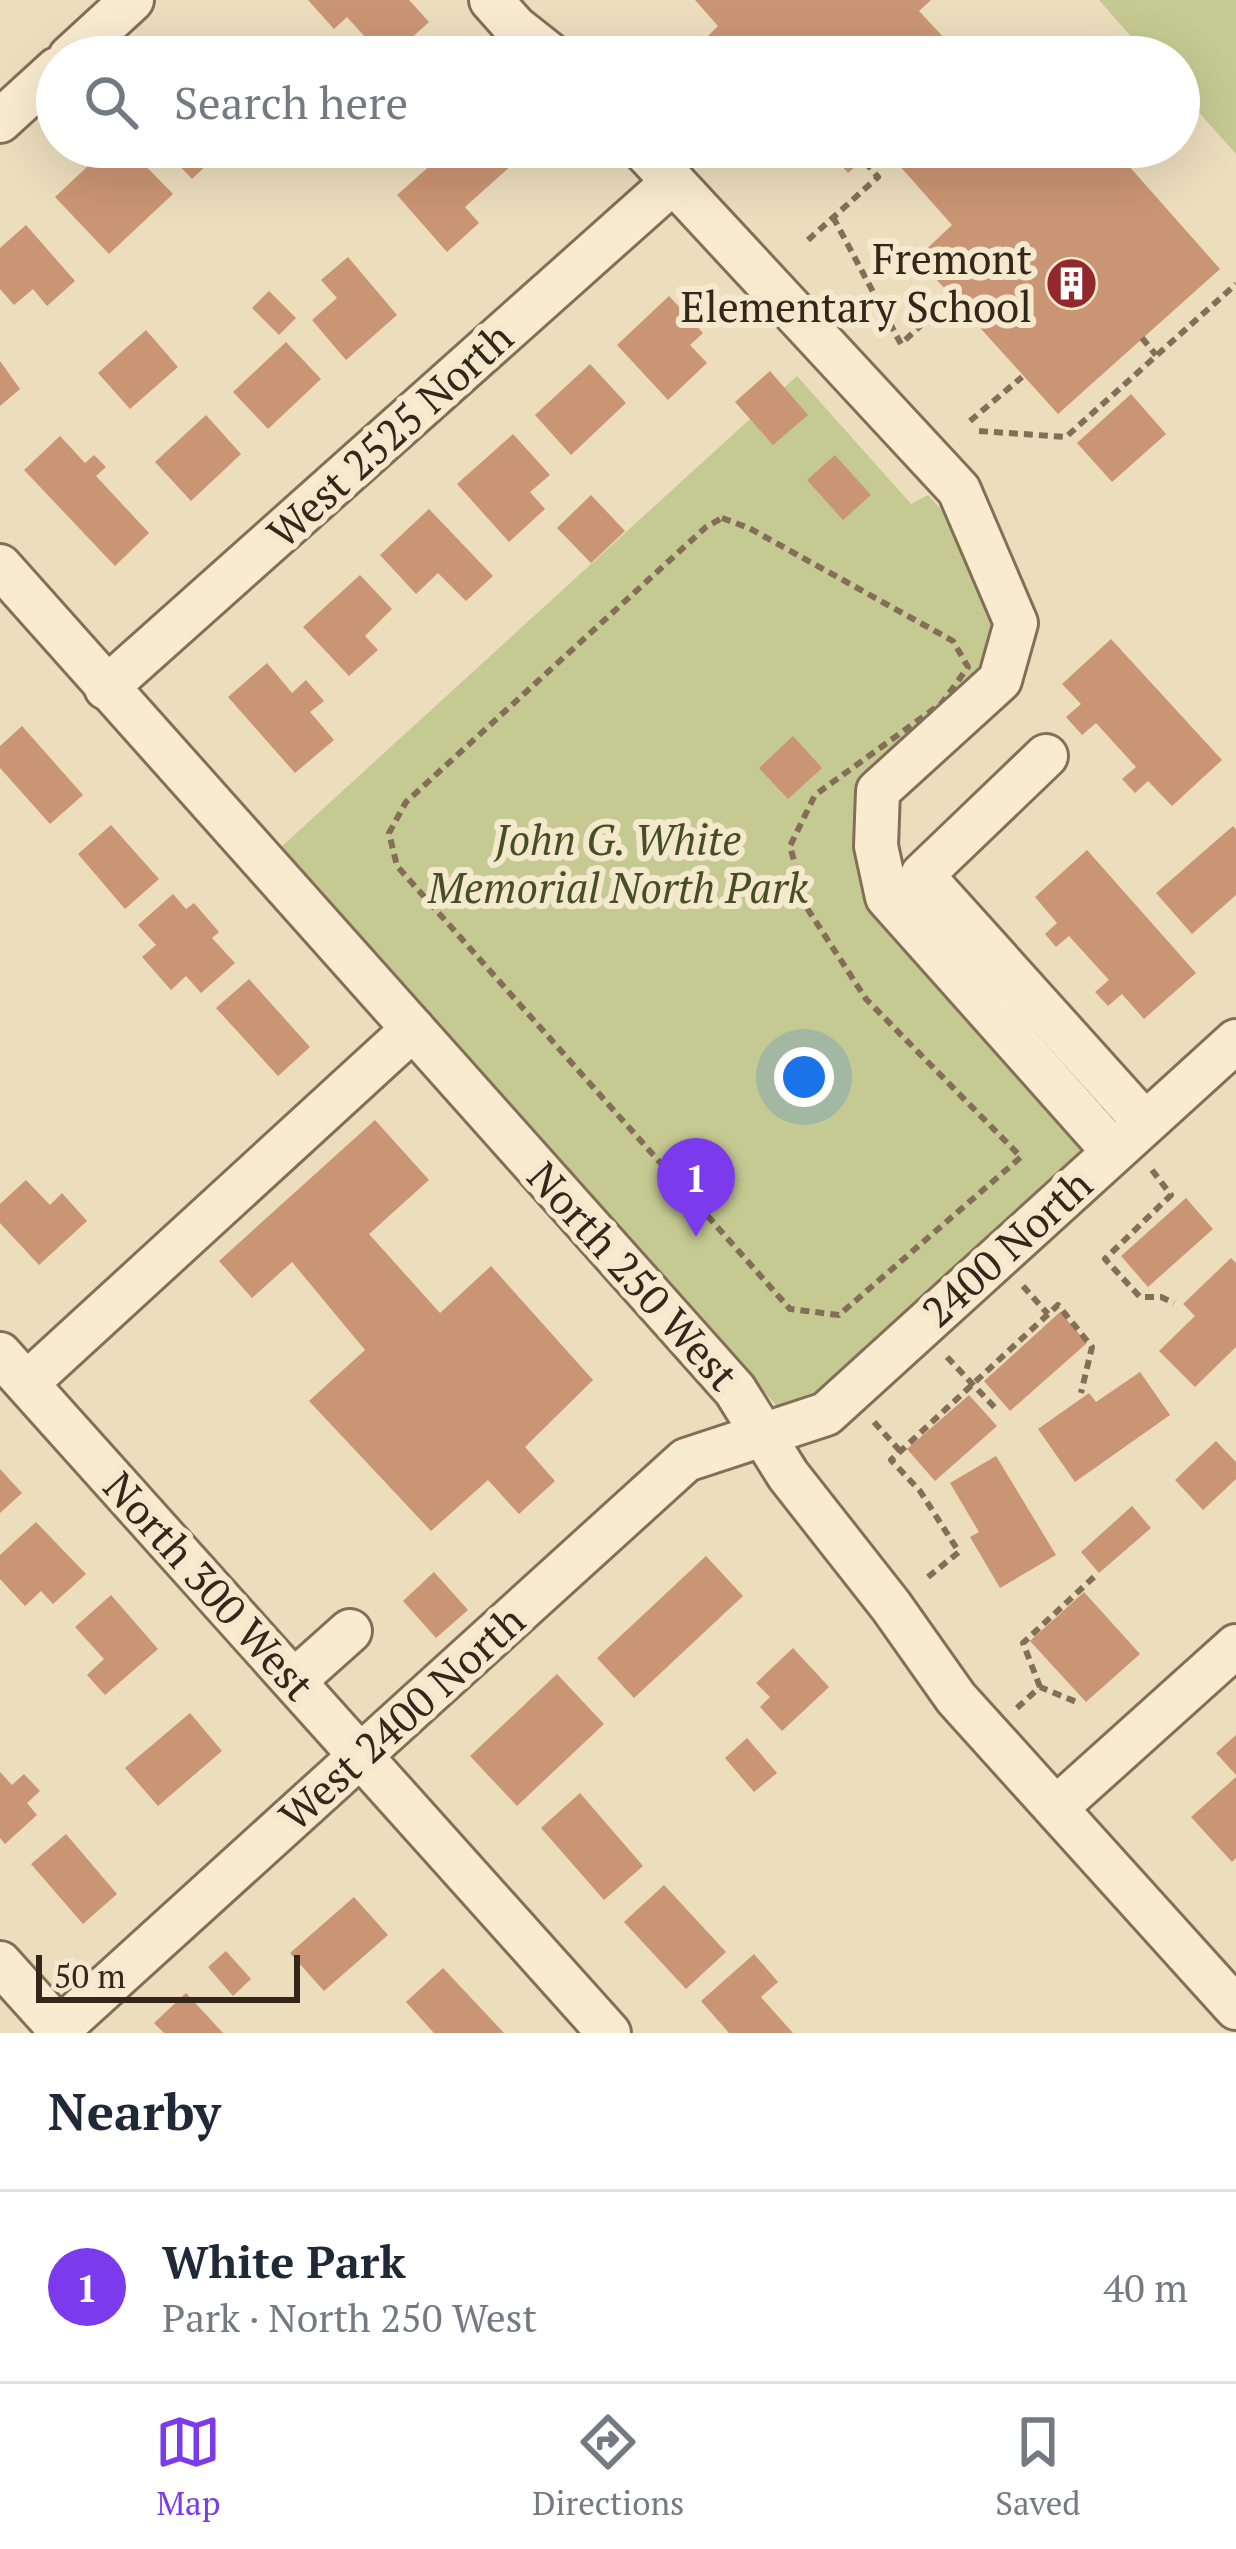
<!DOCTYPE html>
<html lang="en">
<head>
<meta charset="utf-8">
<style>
	body { margin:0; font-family:"PT Serif",serif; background:#f2f2f3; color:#1f2937 }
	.scale { position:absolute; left:36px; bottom:30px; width:264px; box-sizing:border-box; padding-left:12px; border:6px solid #33261b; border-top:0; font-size:33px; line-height:42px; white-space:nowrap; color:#33261b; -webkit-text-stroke:9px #f4e8cd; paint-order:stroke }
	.you { position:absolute; left:804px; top:1077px; width:42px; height:42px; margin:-30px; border:9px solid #fff; border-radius:50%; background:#1a73e8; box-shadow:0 0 0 18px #1a73e833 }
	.badge { display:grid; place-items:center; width:78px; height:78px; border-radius:50%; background:#7c3aed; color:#fff; font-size:39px; font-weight:700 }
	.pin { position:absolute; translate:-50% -99px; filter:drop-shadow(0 3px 6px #0008) }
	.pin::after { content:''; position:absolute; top:63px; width:42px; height:36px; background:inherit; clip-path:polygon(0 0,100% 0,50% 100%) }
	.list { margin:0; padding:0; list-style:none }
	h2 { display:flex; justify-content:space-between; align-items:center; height:156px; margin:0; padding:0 48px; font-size:51px }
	h2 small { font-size:39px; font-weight:400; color:#747a83 }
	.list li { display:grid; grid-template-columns:78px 1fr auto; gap:36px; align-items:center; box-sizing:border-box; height:192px; padding:0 48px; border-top:3px solid #e0e1e3 }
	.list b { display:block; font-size:45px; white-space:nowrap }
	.list p { margin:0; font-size:39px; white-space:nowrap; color:#747a83 }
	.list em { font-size:39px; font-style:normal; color:#747a83 }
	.icon { flex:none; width:66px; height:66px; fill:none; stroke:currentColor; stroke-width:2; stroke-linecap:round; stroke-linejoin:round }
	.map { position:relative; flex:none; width:1236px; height:2033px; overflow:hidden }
	.search { position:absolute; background:#fff; box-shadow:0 12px 48px #0002; left:36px; right:36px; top:36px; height:132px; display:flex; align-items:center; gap:30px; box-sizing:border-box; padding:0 42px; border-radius:66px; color:#747a83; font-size:45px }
	.sheet { height:348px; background:#fff }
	nav { display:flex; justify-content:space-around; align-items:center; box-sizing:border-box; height:168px; border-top:3px solid #e0e1e3; background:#fff; font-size:33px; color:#747a83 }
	nav a { display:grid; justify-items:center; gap:6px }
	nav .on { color:#7c3aed }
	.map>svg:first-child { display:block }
	.green { fill:#c5ca92 }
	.building { fill:#ca9574 }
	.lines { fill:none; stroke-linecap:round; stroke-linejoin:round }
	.minor-casing { stroke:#846e57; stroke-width:48 }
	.path { stroke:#846e57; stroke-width:6; stroke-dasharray:9 6; stroke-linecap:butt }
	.minor { stroke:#f8ebd0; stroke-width:42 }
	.labels { text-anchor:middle; stroke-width:12; stroke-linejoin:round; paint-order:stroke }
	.poi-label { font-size:42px; fill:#33261b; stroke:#f4e8cd; text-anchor:end }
	.street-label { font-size:42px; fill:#33261b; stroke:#f4e8cd }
	.park-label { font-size:42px; font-style:italic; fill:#455022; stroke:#f4e8cd }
</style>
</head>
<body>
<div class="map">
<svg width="1236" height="2033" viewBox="0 0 1236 2033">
	<rect width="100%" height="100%" fill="#ecddbd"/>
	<g class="green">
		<path d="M1099,0h137v154l-57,-64v-33h-30z"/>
		<path d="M797,376l114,128 17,-9 51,56 23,66 -19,53 -123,172 232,309 -301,271 -511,-574z"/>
	</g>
	<g class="building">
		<path d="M308,0h101l20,22 -39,35h-7l-36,-40 -13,12z"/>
		<path d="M695,0h236l-12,11 43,46h-275l31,-31z"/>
		<path d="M162,147h64l-34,32z"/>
		<path d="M451,147h81l-67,60 14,16 -32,29 -50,-57z"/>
		<path d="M825,147h53l-30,26z"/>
		<path d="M883,147h229l108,122 -162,145 -141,-156 35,-33z"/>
		<path d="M106,149l17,17 12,-11 38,39 -64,60 -54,-57z"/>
		<path d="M26,225l49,56 -28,25 -14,-17 -19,16 -14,-16v-41z"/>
		<path d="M348,257l49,58 -51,45 -34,-40 25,-22 -16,-18z"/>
		<path d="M269,291l27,27 -17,17 -27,-27z"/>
		<path d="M669,296l34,37 -13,12 17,18 -39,37 -51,-55z"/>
		<path d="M146,330l32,37 -48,42 -32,-36z"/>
		<path d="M286,342l35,37 -53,50 -35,-37z"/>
		<path d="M0,361l20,28 -20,17z"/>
		<path d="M590,364l36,39 -55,52 -36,-40z"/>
		<path d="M770,371l38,44 -35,30 -38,-43z"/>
		<path d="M1131,394l35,40 -54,48 -35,-39z"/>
		<path d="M206,415l35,39 -50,47 -36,-39z"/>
		<path d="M513,434l37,41 -20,17 15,17 -36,33 -52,-58z"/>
		<path d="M60,436l25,27 9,-8 12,12 -10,9 53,57 -34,33 -91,-96z"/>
		<path d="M835,455l36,40 -28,25 -36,-40z"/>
		<path d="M591,495l34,36 -34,32 -34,-35z"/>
		<path d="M429,509l64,67 -27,25 -28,-28 -22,21 -36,-39z"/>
		<path d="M360,575l32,34 -27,27 13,14 -29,26 -46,-49z"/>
		<path d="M1111,639l111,121 -50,46 -24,-25 -13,12 -13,-14 14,-12 -40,-44 -14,12 -16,-18 15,-13 -19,-20z"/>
		<path d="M267,663l25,30 14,-13 18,21 -14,11 24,28 -39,33 -67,-76z"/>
		<path d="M22,726l61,69 -33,29 -50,-56v-22z"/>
		<path d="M793,736l29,32 -34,31 -29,-31z"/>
		<path d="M111,825l48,54 -34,30 -47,-55z"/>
		<path d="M1233,826l3,4v65l-44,39 -36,-41z"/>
		<path d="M1087,850l109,123 -52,46 -22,-25 -14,12 -13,-14 14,-12 -40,-44 -13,11 -11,-13 12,-11 -22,-26z"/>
		<path d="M173,894l13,15 8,-6 25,29 -7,6 23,25 -34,30 -15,-17 -15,14 -29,-33 14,-12 -18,-20z"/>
		<path d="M249,979l61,68 -32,29 -62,-68z"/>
		<path d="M375,1120l54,60 -60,54 71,79 51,-47 102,114 -68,67 30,34 -36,33 -31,-34 -57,51 -122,-130 56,-51 -73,-88 -40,36 -33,-37z"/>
		<path d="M26,1180l24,25 12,-12 25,28 -48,44 -39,-42v-19z"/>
		<path d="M1186,1198l27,31 -65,58 -27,-31z"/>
		<path d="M1231,1258l5,5v84l-41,40 -36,-36 36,-35 -12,-12z"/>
		<path d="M1060,1312l27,31 -77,68 -26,-30z"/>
		<path d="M1140,1372l30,43 -95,67 -37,-53 51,-36 7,9z"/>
		<path d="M969,1395l28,31 -62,55 -28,-32z"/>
		<path d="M1216,1441l20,21v17l-33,31 -28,-30z"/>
		<path d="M996,1456l60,99 -56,33 -30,-51 9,-5 -29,-49z"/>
		<path d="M0,1469l22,24 -22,20z"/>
		<path d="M1132,1506l19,22 -52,45 -18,-21z"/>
		<path d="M36,1522l50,52 -33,30 -12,-13 -16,15 -25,-27v-24z"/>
		<path d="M706,1556l37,40 -109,102 -37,-40z"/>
		<path d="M434,1572l34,38 -32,28 -33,-37z"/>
		<path d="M1084,1592l56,62 -54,48 -56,-61z"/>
		<path d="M111,1595l47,54 -53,46 -18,-20 17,-16 -29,-32z"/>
		<path d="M793,1648l36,39 -47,44 -22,-24 10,-10 -14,-14z"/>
		<path d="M557,1674l47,50 -87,82 -47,-50z"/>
		<path d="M190,1713l32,38 -64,55 -33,-38z"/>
		<path d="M1236,1735v40l-20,-22z"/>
		<path d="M747,1738l30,35 -23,19 -29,-34z"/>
		<path d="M0,1772l12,13 12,-11 16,17 -13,12 10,12 -32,29 -5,-6z"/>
		<path d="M1236,1777v81l-4,4 -41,-45z"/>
		<path d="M580,1793l63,73 -39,34 -63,-72z"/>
		<path d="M66,1834l51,60 -34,30 -52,-60z"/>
		<path d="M664,1885l62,67 -40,37 -62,-67z"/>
		<path d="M354,1897l34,38 -64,56 -34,-38z"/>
		<path d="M226,1951l25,28 -18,17 -25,-29z"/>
		<path d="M754,1954l24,28 -17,15 32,36h-64l-28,-32z"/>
		<path d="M443,1968l61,65h-70l-28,-31z"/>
		<path d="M186,1993l37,40h-59l-10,-10z"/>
	</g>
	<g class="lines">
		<defs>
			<g id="minor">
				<path d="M491,0l24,27 38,30"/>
				<path d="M70,57l62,-57"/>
				<path d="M0,121l57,-52"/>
				<path d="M641,147l318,343 57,133 -16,57 -122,111 -2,55 11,51 226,254"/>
				<path d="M0,566l735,824 53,85 103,131 65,92 280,310"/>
				<path d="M106,688l567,-506"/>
				<path d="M1046,756l-124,119 223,248"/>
				<path d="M0,1354l609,679"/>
				<path d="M27,1383l386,-354"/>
				<path d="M294,1681l56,-50"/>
				<path d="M1056,1808l180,-162"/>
				<path d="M0,1963l63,70"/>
				<path d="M55,2033l631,-573 140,-46 410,-373"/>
			</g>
		</defs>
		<use href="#minor" class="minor-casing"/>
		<g class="path">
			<path d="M728,151l3,-4"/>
			<path d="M833,217l68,127 49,-46"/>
			<path d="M808,240l70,-63 -15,-17"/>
			<path d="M1142,338l14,17"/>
			<path d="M970,421l52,-44"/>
			<path d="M979,431l87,6 170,-153"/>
			<path d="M722,518l27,10 204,113 15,26 -26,36 -127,92 -25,51 17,62 59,91 155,158 -182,158 -49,-6 -393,-443 -8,-33 17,-31 300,-275z"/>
			<path d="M1152,1170l19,25 -66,64 35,38h21l13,6"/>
			<path d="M1023,1286l25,28"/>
			<path d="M947,1357l51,54"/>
			<path d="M874,1422l26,29"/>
			<path d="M928,1577l31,-25 -39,-61 -29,-31 167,-155 34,42 -11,46"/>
			<path d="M1040,1687l-17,-44 72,-67"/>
			<path d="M1017,1708l23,-21 39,16"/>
		</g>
		<use href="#minor" class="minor"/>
	</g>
	<defs>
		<symbol id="building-disc" viewBox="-11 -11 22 22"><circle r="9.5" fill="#92282c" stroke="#f4e8cd"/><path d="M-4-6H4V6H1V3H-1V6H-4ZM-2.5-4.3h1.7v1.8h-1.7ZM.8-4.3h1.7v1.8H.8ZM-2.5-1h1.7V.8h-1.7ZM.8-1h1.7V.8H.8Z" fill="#fff"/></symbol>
	</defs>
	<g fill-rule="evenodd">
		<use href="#building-disc" x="1042" y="254" width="59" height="59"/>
	</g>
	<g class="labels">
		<g class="poi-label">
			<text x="1032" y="274">Fremont<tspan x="1032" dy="48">Elementary School</tspan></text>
		</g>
		<g class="street-label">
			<text transform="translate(390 435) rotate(-42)" y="15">West 2525 North</text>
			<text transform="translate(1007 1248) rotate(-42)" y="15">2400 North</text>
			<text transform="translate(633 1276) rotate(48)" y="15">North 250 West</text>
			<text transform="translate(209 1586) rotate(48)" y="15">North 300 West</text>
			<text transform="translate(402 1718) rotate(-42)" y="15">West 2400 North</text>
		</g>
		<g class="park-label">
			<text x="618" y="855">John G. White<tspan x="618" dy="48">Memorial North Park</tspan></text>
		</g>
	</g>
</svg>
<div class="scale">50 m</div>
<div class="you"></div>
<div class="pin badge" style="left:696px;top:1237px">1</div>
<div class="search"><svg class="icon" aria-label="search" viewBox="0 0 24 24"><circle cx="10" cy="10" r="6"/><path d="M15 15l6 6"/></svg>Search here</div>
</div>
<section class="sheet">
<h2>Nearby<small></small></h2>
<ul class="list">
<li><span class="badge">1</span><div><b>White Park</b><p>Park · North 250 West</p></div><em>40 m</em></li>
</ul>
</section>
<nav>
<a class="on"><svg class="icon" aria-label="map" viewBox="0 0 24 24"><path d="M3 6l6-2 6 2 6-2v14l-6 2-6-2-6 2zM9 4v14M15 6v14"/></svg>Map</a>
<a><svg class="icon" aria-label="directions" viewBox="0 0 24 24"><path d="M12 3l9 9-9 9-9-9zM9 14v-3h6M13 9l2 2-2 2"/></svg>Directions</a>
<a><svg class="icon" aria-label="saved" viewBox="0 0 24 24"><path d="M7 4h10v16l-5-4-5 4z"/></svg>Saved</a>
</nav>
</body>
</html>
